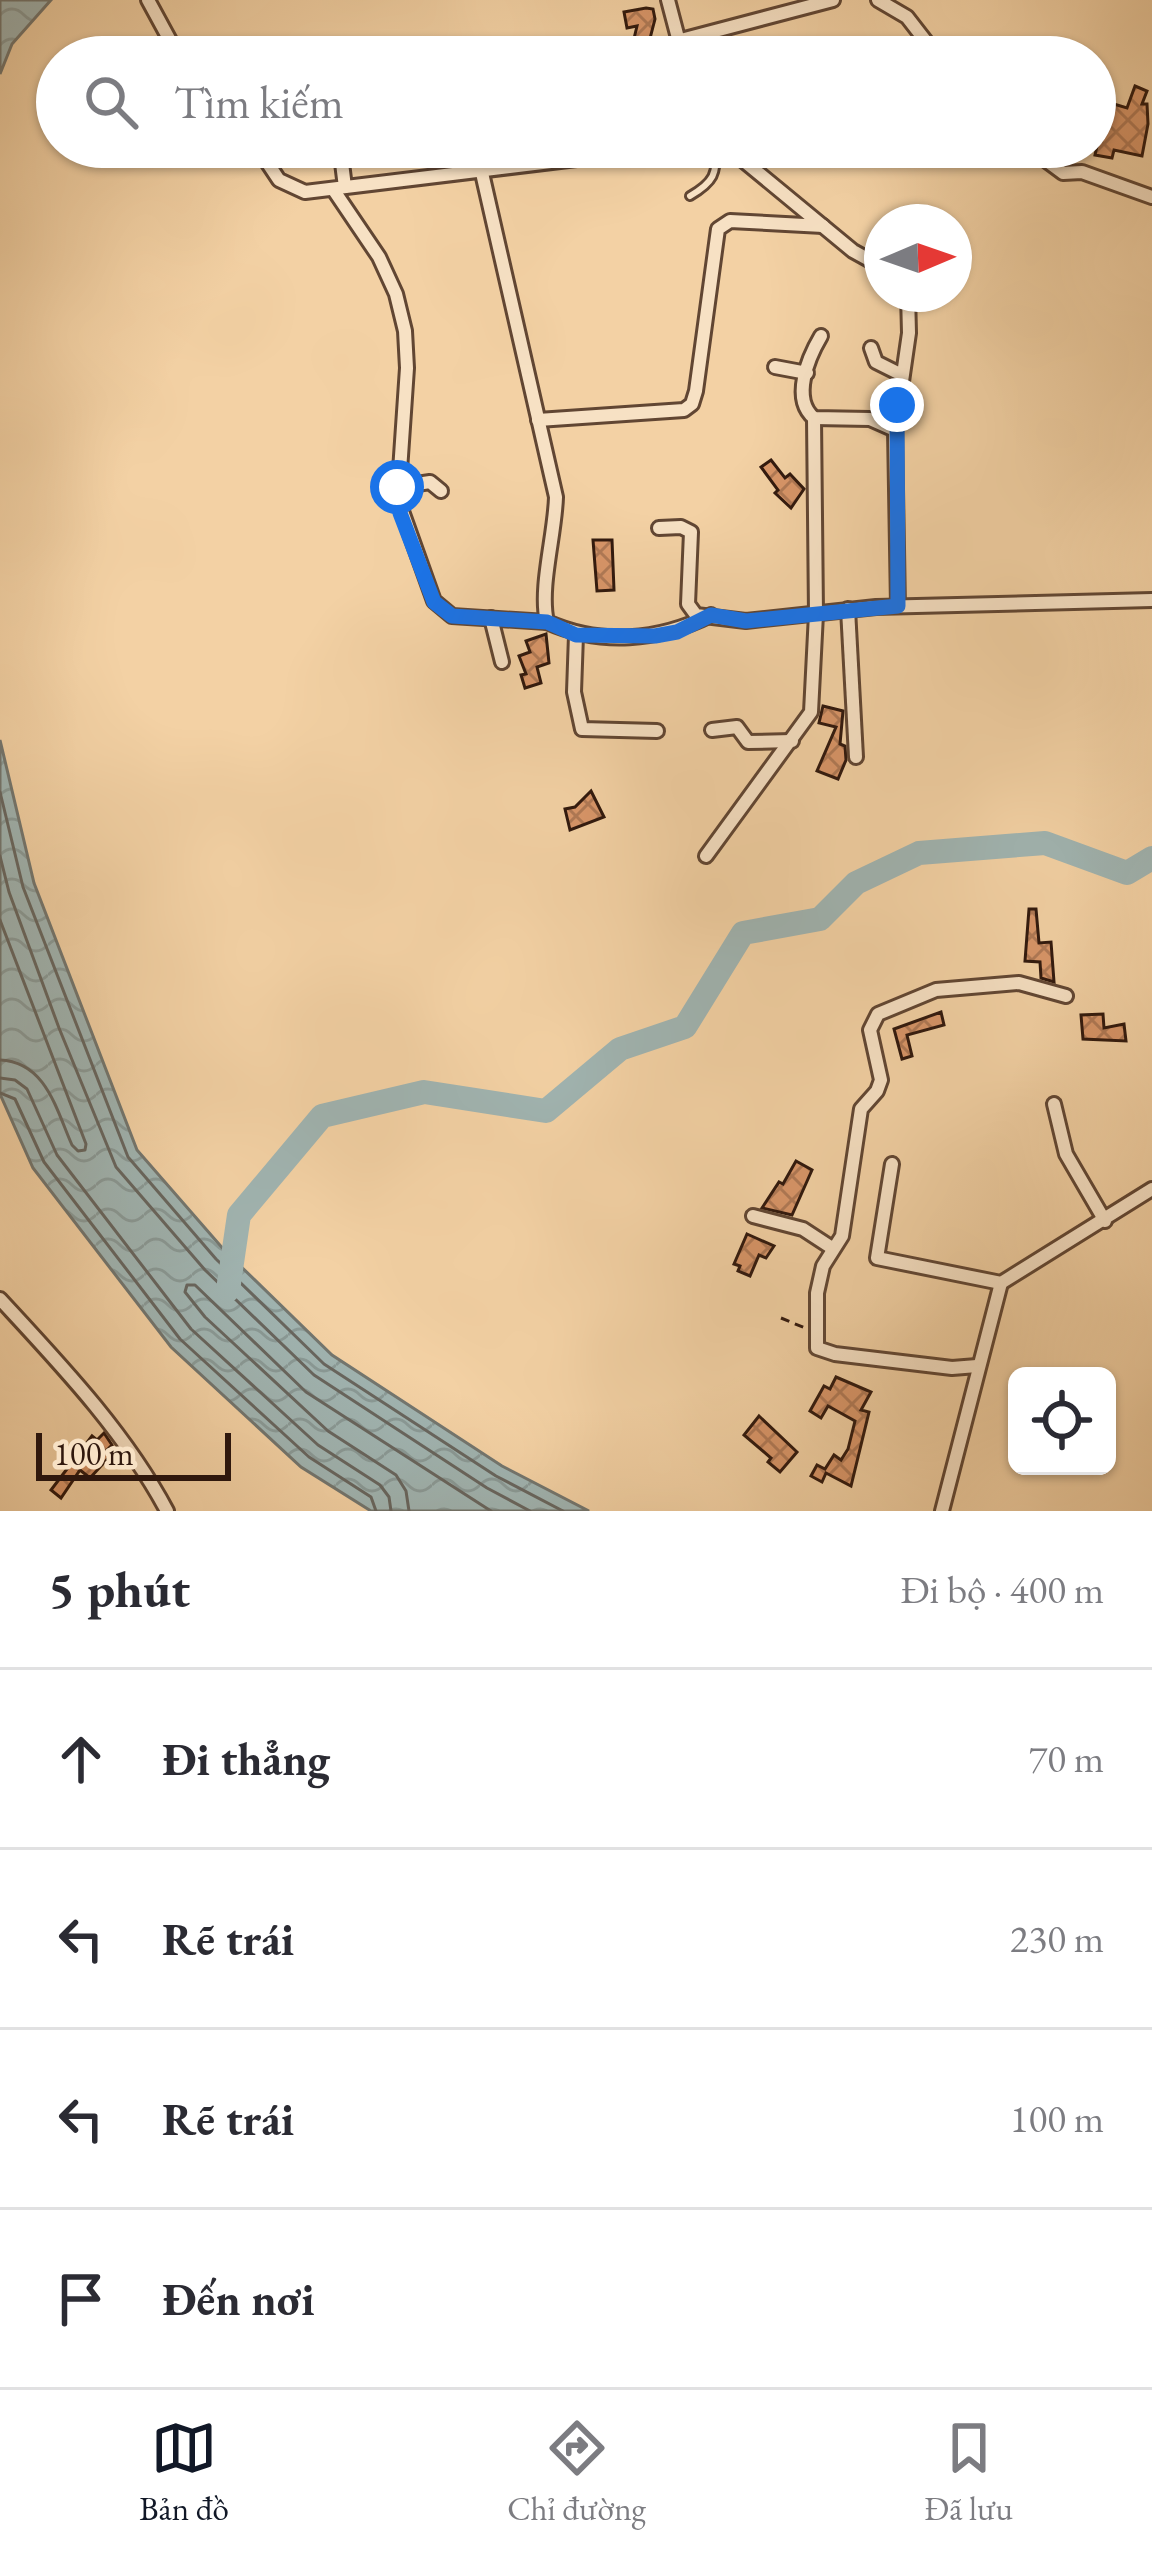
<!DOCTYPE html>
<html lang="vi">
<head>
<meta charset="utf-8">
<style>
	body { margin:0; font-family:"EB Garamond",serif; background:#f7f7f7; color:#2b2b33 }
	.controls { position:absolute; right:36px; bottom:36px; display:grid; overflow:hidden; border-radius:18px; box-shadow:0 3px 9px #0004 }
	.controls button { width:108px; height:108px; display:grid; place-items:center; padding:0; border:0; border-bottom:3px solid #e1e1e2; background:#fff; color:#2b2b33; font:60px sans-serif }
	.compass { position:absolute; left:864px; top:204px; width:108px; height:108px; border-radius:50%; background:#fff; box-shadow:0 3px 9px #0004; rotate:88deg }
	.scale { position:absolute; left:36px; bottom:30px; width:195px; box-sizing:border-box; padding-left:12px; border:6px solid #30180d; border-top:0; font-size:33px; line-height:42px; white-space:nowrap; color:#30180d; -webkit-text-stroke:9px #f7e1c4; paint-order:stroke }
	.stop { position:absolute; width:36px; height:36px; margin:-27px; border:9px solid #1a73e8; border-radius:50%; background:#fff }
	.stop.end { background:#1a73e8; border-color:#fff; box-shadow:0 3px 12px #0008 }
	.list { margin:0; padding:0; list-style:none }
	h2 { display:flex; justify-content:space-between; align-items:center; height:156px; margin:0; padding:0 48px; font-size:51px }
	h2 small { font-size:39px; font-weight:400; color:#7c7c81 }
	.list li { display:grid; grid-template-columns:78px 1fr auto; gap:36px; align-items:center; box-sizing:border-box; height:180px; padding:0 48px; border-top:3px solid #e1e1e2 }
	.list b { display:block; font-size:45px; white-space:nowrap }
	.list em { font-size:39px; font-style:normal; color:#7c7c81 }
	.icon { flex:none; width:66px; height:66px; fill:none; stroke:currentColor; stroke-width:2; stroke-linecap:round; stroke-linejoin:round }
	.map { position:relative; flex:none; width:1152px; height:1511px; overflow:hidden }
	.search { position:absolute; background:#fff; box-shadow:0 3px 9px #0004; left:36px; right:36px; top:36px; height:132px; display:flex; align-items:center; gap:30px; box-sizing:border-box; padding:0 42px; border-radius:66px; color:#7c7c81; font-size:45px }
	.sheet { height:876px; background:#fff }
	nav { display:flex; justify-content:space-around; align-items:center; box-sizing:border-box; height:168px; border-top:3px solid #e1e1e2; background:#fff; font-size:33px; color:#7c7c81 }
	nav a { display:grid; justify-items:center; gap:6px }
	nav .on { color:#111827 }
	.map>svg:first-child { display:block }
	.water { fill:url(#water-waves); stroke:#73766f; stroke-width:3 }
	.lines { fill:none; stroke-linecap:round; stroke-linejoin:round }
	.shore { stroke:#68665f; stroke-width:3 }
	.river { stroke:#a0b4b1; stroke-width:24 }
	.building { fill:url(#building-cross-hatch); stroke:#30180d; stroke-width:3 }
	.service-casing { stroke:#614633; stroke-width:12 }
	.minor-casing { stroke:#614633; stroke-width:18 }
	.path { stroke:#30180d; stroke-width:3; stroke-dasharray:9 6; stroke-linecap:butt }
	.service { stroke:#f7e1c4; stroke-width:6 }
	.minor { stroke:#f7e1c4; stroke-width:12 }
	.route { stroke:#1a73e8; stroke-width:15 }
</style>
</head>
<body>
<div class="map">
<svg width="1152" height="1511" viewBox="0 0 1152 1511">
	<defs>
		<pattern id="water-waves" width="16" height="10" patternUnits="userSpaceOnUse" patternTransform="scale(3)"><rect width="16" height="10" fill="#a0b4b1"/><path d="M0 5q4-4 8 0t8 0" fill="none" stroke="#8a9a97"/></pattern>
		<pattern id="building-cross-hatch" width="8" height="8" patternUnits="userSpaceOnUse" patternTransform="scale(3)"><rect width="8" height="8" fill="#d99669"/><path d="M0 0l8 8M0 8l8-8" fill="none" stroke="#b07955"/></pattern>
	</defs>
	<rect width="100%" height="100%" fill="#f3d1a4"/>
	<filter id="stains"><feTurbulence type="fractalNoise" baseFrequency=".00167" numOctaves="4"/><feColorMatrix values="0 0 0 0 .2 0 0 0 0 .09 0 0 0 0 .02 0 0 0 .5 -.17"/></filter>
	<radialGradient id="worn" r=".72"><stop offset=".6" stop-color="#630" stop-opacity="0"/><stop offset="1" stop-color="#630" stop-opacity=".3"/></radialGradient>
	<g class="water">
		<path d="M0,0h51l-39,44 -12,30z"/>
		<path d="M0,740l34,143 103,267 88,101 107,104 170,111 87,45h-218l-70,-44 -130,-120 -138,-179 -33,-74z"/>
	</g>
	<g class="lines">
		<g class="shore">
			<path d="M0,792l23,95 105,270 88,102 108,105 172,112 67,35"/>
			<path d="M0,856l9,36 50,136 57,139 89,103 109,105 173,113 43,23"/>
			<path d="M0,920l86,224 -1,6 -7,1 -6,-6c-16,-36 -26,-83 -72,-85"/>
			<path d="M0,1078l15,2 12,9 30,66 134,174 127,116 62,40 9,12 2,14"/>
			<path d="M0,1093l15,6 29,63 136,177 129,118 62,40 5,14"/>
			<path d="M409,1511l-3,-20 -10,-16 -68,-44 -123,-114 -20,-25 2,-7h8l111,107 185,119"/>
		</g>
		<path class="river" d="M228,1290l11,-75 83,-99 102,-24 122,19 74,-62 65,-22 58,-94 77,-14 36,-36 63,-30 126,-10 82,30 25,-15"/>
	</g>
	<g class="building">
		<path d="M646,8l7,1 2,10 -8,31 -15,-3 5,-21 -10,2 -3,-16z"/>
		<path d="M1135,86l12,5 -5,13h5l1,20 -6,32 -28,-6 -2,8 -17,-3 12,-53 20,6z"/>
		<path d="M771,460l14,18 5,-4 14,15 -13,19 -16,-15 3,-3 -17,-23z"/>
		<path d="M593,540h19l2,50 -17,1z"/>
		<path d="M546,634l3,29 -12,4 4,16 -16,5 -4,-13 5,-1 -7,-18 11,-4 -4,-11z"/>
		<path d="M823,706l20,5 -3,33 5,2 1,14 -8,19 -21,-8 19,-44 -17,-4z"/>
		<path d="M591,791l13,26 -34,13 -5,-21 10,-2z"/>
		<path d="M1029,909h7l3,34 12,-1 3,40 -13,-4 -1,-16 -15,-1z"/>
		<path d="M941,1012l3,13 -37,10 5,21 -10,3 -8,-30z"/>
		<path d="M1103,1014l1,14 20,-4 2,17 -43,-2 -2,-24z"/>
		<path d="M796,1161l16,9 -20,45 -30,-7 17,-26 4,2z"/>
		<path d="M747,1234l27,12 -8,12 -7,-3 -9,21 -12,-5 2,-5 -6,-2z"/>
		<path d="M836,1377l35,15 -10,18 8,2 -18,74 -25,-13 -4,9 -11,-6 6,-11 8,4 9,-14 7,5 7,-11 7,-28 -27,-15 -7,12 -11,-7 14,-25 6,3z"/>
		<path d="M759,1416l38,36 -17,20 -12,-10 3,-4 -27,-23z"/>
		<path d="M104,1433l8,12 -5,5 5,4 -22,24 -10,-8 -19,28 -10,-8 41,-54 5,4z"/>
	</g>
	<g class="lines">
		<defs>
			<path id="service" d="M690,196c24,-14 27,-22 26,-49"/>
			<g id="minor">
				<path d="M148,0l31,57"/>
				<path d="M668,0l15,57"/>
				<path d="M878,0l29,17 31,40"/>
				<path d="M677,41l156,-41"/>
				<path d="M257,147l22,33 26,12 370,-45"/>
				<path d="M340,147l5,40"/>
				<path d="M727,147l126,104 29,16"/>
				<path d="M1028,147l35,26 19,-1 70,25"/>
				<path d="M482,173l74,324c-1,38 -17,91 -9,125 54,24 111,19 164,-7"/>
				<path d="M333,189l46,68 17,37 9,37 2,37 -9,132 36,101 18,15 95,6"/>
				<path d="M821,336c-13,22 -30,63 -7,82l56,1 25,11"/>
				<path d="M871,348l5,14 24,12"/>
				<path d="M775,367l32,6"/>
				<path d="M538,420l146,-10 8,-6 4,-13 22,-162 12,-8 93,5"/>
				<path d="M397,487l33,-5 11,9"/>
				<path d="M659,528l22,-1 10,5 -3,72 8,11 50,6 130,-14 276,-7"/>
				<path d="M898,606l-3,-176 14,-97 -1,-39"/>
				<path d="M848,609l8,148"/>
				<path d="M491,618l11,44"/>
				<path d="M576,635l-2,57 8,37 75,2"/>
				<path d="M712,730l25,-3 11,15 44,-1"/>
				<path d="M706,856l105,-144 5,-98 -2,-196"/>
				<path d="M1054,1104l12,50 39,67"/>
				<path d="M892,1164l-15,94 124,25 151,-94"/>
				<path d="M753,1216l50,13 29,19"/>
				<path d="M0,1299c60,65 125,133 167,212"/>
				<path d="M977,1366l-25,2 -117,-14 -18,-6v-55l6,-27 19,-30 19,-127 16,-18 4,-11 -11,-50 8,-16 58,-24 83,-7 47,13"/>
				<path d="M942,1511l59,-228"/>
			</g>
		</defs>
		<use href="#service" class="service-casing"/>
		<use href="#minor" class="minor-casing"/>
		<path class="path" d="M781,1318l24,10"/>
		<use href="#service" class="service"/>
		<use href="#minor" class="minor"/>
	</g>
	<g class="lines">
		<path class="route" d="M397,487l3,26 34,89 18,14 95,6 29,13 79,1 22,-4 34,-17 35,6 152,-15 -1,-201"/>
	</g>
	<rect width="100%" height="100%" filter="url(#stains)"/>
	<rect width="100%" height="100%" fill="url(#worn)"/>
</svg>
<div class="controls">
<button><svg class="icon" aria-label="locate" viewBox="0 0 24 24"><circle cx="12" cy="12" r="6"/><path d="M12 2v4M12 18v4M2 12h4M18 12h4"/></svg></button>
</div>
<svg class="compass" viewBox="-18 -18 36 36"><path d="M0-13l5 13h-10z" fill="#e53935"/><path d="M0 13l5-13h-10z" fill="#7c7c81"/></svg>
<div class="scale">100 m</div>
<div class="stop" style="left:397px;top:487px"></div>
<div class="stop end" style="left:897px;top:405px"></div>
<div class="search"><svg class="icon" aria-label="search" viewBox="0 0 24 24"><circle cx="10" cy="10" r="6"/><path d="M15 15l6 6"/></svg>Tìm kiếm</div>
</div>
<section class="sheet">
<h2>5 phút<small>Đi bộ · 400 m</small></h2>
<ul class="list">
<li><svg class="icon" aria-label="ahead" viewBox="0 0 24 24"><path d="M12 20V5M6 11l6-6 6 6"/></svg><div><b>Đi thẳng</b></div><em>70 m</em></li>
<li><svg class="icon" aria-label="left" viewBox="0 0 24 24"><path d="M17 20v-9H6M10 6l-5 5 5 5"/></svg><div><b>Rẽ trái</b></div><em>230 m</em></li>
<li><svg class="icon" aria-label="left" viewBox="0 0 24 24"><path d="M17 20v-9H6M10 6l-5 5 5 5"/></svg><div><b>Rẽ trái</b></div><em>100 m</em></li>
<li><svg class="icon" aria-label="arrive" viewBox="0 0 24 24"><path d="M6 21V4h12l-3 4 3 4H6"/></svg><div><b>Đến nơi</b></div></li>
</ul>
</section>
<nav>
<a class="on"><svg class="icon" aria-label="map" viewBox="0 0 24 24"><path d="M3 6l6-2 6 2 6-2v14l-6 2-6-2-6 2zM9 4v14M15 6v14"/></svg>Bản đồ</a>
<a><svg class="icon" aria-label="directions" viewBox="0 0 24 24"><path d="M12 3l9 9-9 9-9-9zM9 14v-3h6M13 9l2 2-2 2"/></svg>Chỉ đường</a>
<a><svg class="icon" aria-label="saved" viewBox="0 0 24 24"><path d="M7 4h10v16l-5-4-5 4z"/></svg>Đã lưu</a>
</nav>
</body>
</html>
